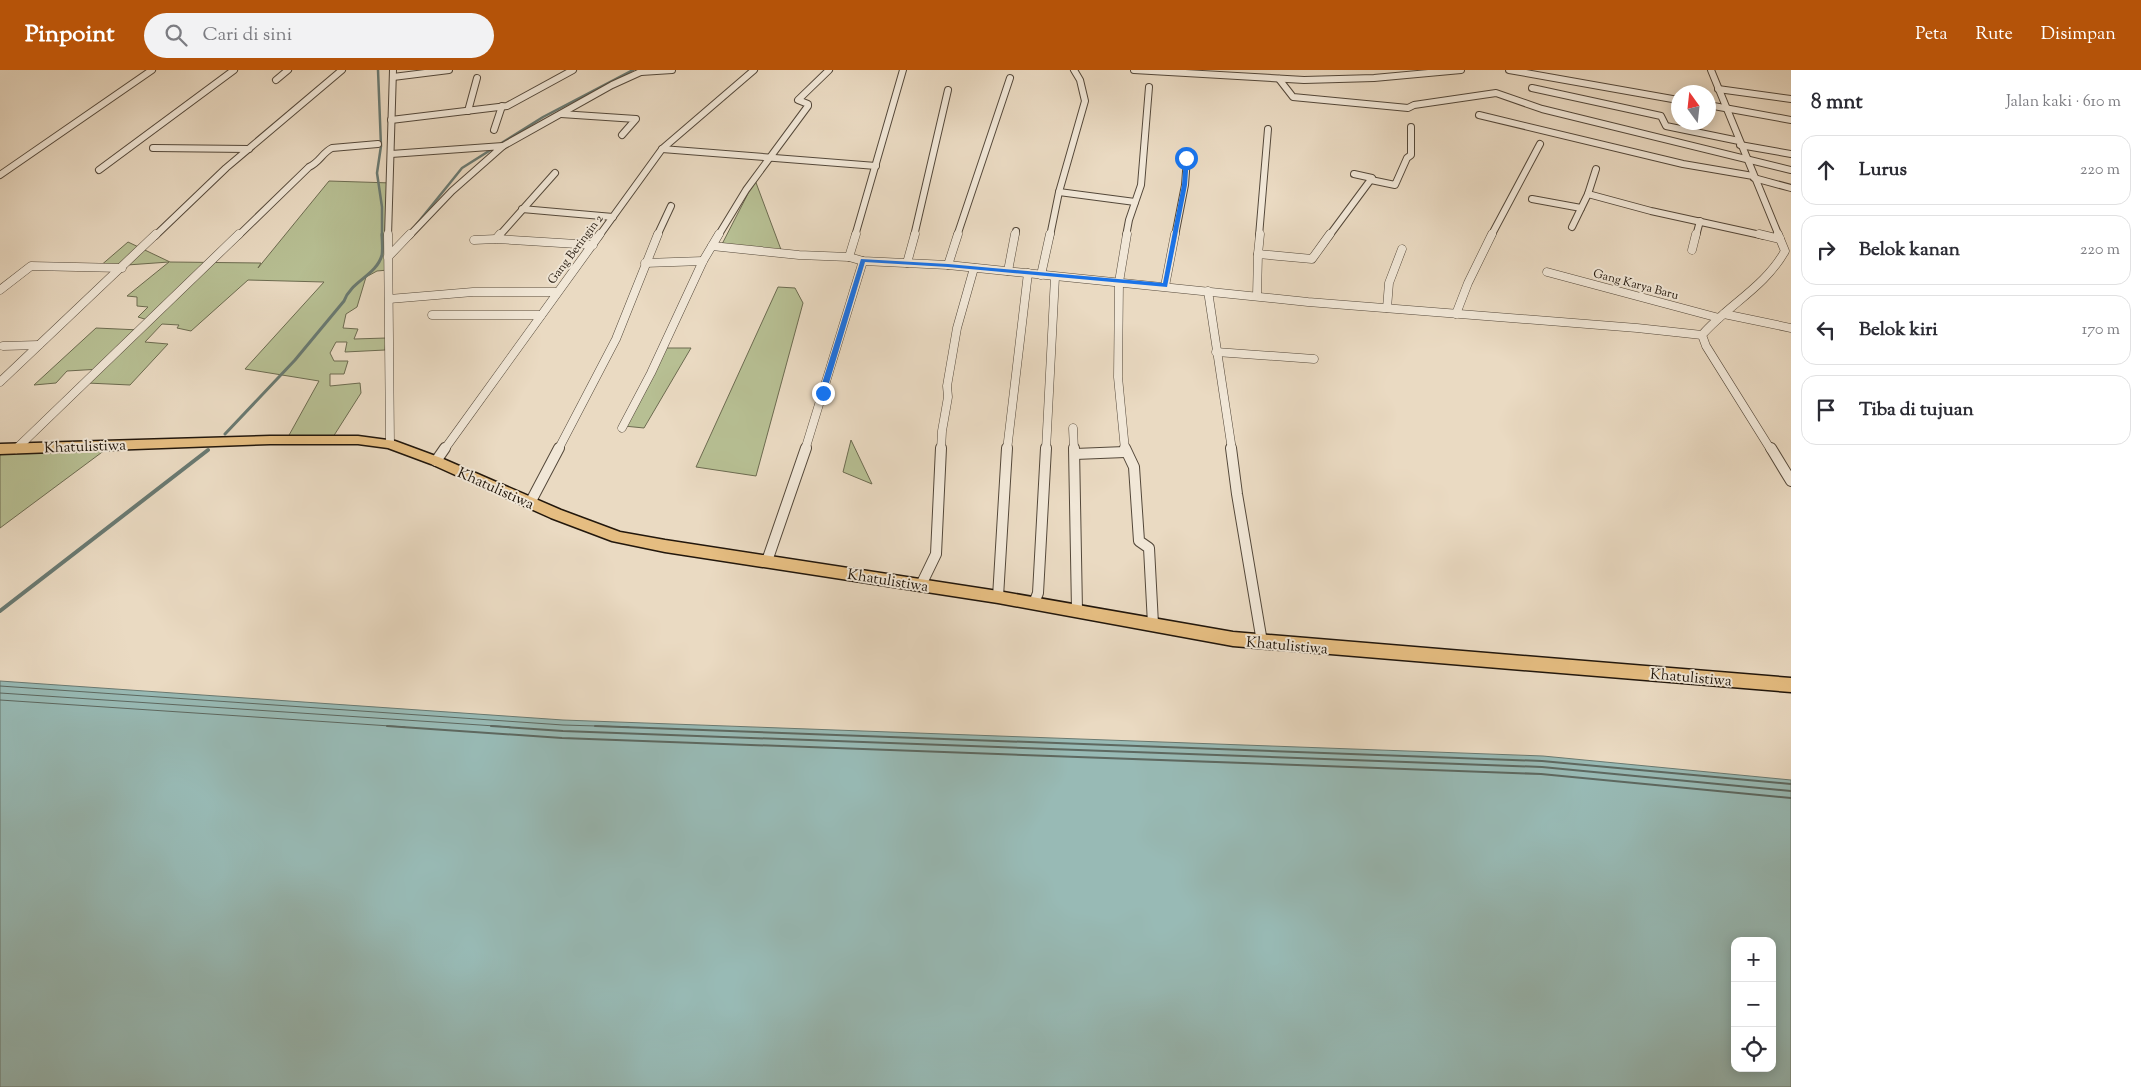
<!DOCTYPE html>
<html lang="id">
<head>
<meta charset="utf-8">
<style>
	body { margin:0; font-family:"Sorts Mill Goudy",serif; background:#f2f2f3; color:#2b2b33 }
	.controls { position:absolute; right:15px; bottom:15px; display:grid; overflow:hidden; border-radius:10px; box-shadow:0 2px 12px #0003 }
	.controls button { width:45px; height:45px; display:grid; place-items:center; padding:0; border:0; border-bottom:1px solid #e1e1e2; background:#fff; color:#2b2b33; font:25px sans-serif }
	.compass { position:absolute; left:1671px; top:15px; width:45px; height:45px; border-radius:50%; background:#fff; box-shadow:0 2px 12px #0003; rotate:345deg }
	.stop { position:absolute; width:15px; height:15px; margin:-11px; border:4px solid #1a73e8; border-radius:50%; background:#fff }
	.stop.end { background:#1a73e8; border-color:#fff; box-shadow:0 1px 5px #0008 }
	.list { margin:0; padding:0; list-style:none }
	h2 { display:flex; justify-content:space-between; align-items:center; height:65px; margin:0; padding:0 20px; font-size:21px }
	h2 small { font-size:16px; font-weight:400; color:#7c7c81 }
	.list li { display:grid; grid-template-columns:32px 1fr auto; gap:15px; align-items:center; box-sizing:border-box; height:70px; margin:0 10px 10px; padding:0 10px; border:1px solid #e1e1e2; border-radius:15px }
	.list b { display:block; font-size:19px; white-space:nowrap }
	.list em { font-size:16px; font-style:normal; color:#7c7c81 }
	.icon { flex:none; width:28px; height:28px; fill:none; stroke:currentColor; stroke-width:2; stroke-linecap:round; stroke-linejoin:round }
	.map { position:relative; flex:none; width:1791px; height:1017px; overflow:hidden }
	header { display:flex; align-items:center; gap:30px; box-sizing:border-box; height:70px; padding:0 25px; background:#b45309; color:#fff }
	header strong { font-size:24px }
	nav { display:flex; gap:28px; margin-inline-start:auto; font-size:18px }
	.search { width:350px; height:45px; background:#f2f2f3; display:flex; align-items:center; gap:12px; box-sizing:border-box; padding:0 18px; border-radius:28px; color:#7c7c81; font-size:19px }
	main { display:flex }
	aside { flex:1; background:#fff }
	.map>svg:first-child { display:block }
	.green { fill:#b7bf93; stroke:#6c6b50 }
	.water { fill:#98bab5; stroke:#697971; fill-rule:evenodd }
	.lines { fill:none; stroke-linecap:round; stroke-linejoin:round }
	.shore-far1 { stroke:#5d6860; stroke-width:1 }
	.shore { stroke:#5d6860; stroke-width:2 }
	.stream-far2 { stroke:#697971; stroke-width:2.5 }
	.stream-far1 { stroke:#697971; stroke-width:3 }
	.stream { stroke:#697971; stroke-width:4 }
	.minor-far2-casing { stroke:#54483a; stroke-width:8 }
	.minor-far1-casing { stroke:#54483a; stroke-width:9 }
	.minor-casing { stroke:#54483a; stroke-width:12 }
	.trunk-casing { stroke:#22170c; stroke-width:3 }
	.minor-far2 { stroke:#f1e7d7; stroke-width:6 }
	.minor-far1 { stroke:#f1e7d7; stroke-width:8 }
	.minor { stroke:#f1e7d7; stroke-width:10 }
	.trunk { fill:#e5bd81; fill-rule:evenodd }
	.route { fill:#1a73e8 }
	.labels { text-anchor:middle; stroke-width:4; stroke-linejoin:round; paint-order:stroke }
	.far-street-label { font-size:12px; fill:#22170c; stroke:#f1e7d7 }
	.street-label { font-size:15px; fill:#22170c; stroke:#f1e7d7 }
</style>
</head>
<body>
<header>
<strong>Pinpoint</strong>
<div class="search"><svg class="icon" aria-label="search" viewBox="0 0 24 24"><circle cx="10" cy="10" r="6"/><path d="M15 15l6 6"/></svg>Cari di sini</div>
<nav><a>Peta</a><a>Rute</a><a>Disimpan</a></nav>
</header>
<main>
<div class="map">
<svg width="1791" height="1017" viewBox="0 0 1791 1017">
	<rect width="100%" height="100%" fill="#eadac2"/>
	<filter id="stains"><feTurbulence type="fractalNoise" baseFrequency=".004" numOctaves="4"/><feColorMatrix values="0 0 0 0 .2 0 0 0 0 .09 0 0 0 0 .02 0 0 0 .5 -.17"/></filter>
	<radialGradient id="worn" r=".72"><stop offset=".6" stop-color="#630" stop-opacity="0"/><stop offset="1" stop-color="#630" stop-opacity=".3"/></radialGradient>
	<g class="green">
		<path d="M755,110l28,75 -63,-7z"/>
		<path d="M329,111l63,2 -4,87 -11,1 -11,6 -9,30 -11,7 -3,14 15,1 -4,10 32,-1 -1,12 -40,2 2,-10h-11l-6,11 4,8h14l-4,13h-14v12l30,-3 1,10 -28,44h-45l31,-56 -74,-12 79,-87 -76,-2 -57,51 -14,-3 2,-3 -17,-1 -17,18 23,2 -38,41 -43,-2 14,-14 -34,2 -11,12 -22,2 62,-57 44,2 11,-9 -13,-4 10,-10 -11,-1v-9l-10,-1 42,-34 -70,5 29,-25 42,20 91,1 -3,5z"/>
		<path d="M778,217l17,1 8,15 -47,173 -60,-9z"/>
		<path d="M665,278h26l-47,80 -20,-2z"/>
		<path d="M851,370l21,44 -29,-12z"/>
		<path d="M113,374l-113,84v-79z"/>
	</g>
	<path class="water" d="M0,611l563,39 980,36 248,24v307h-1791zM1735,871h37v127h-37z"/>
	<g class="lines">
		<g class="shore-far1">
			<path d="M0,616l563,39 66,2"/>
			<path d="M0,623l510,34"/>
			<path d="M0,630l405,27"/>
		</g>
		<g class="shore">
			<path d="M387,656l175,12 979,36 250,24"/>
			<path d="M491,656l72,5 979,36 249,24"/>
			<path d="M595,656l947,35 249,23"/>
		</g>
		<g class="stream-far2">
			<path d="M378,0l3,76 -4,27 5,34v29"/>
			<path d="M416,155l46,-57 81,-51 90,-47"/>
		</g>
		<path class="stream-far1" d="M225,364l70,-74 49,-59c7,-20 32,-25 38,-46 1,-6 0,-14 0,-21"/>
		<path class="stream" d="M0,541l208,-161"/>
		<defs>
			<g id="minor-far2">
				<path d="M1134,0l170,10 70,-2 87,-8"/>
				<path d="M1509,0l169,30"/>
				<path d="M1711,0l68,166"/>
				<path d="M641,2l31,-2"/>
				<path d="M393,7l56,-7"/>
				<path d="M1279,9l14,18 115,11 6,-3 82,-12 46,16 249,61"/>
				<path d="M276,10l12,-10"/>
				<path d="M1532,18l129,28 5,10 73,15"/>
				<path d="M1718,19l73,10"/>
				<path d="M1708,35l83,15"/>
				<path d="M468,41l9,-33"/>
				<path d="M561,44l75,5 -14,16"/>
				<path d="M1479,45l204,49 70,12"/>
				<path d="M391,50l116,-14 66,-36"/>
				<path d="M494,60l8,-24"/>
				<path d="M1740,75l51,9"/>
				<path d="M503,76l109,-61 33,-15"/>
				<path d="M153,78l96,1"/>
				<path d="M662,79l214,17"/>
				<path d="M391,84l112,-8 -51,45 -43,45"/>
				<path d="M99,100l135,-100"/>
				<path d="M0,105l152,-105"/>
				<path d="M1754,108l37,10"/>
				<path d="M1371,110l24,5 12,-27 4,-3v-28"/>
				<path d="M1059,122l76,10"/>
				<path d="M1588,124l63,17 114,25"/>
				<path d="M1532,129l49,9"/>
				<path d="M522,139l91,8"/>
				<path d="M1572,157l16,-33 8,-25"/>
				<path d="M155,166l71,-68 116,-98"/>
				<path d="M238,166l71,-69c11,-5 13,-14 23,-19l46,-4"/>
				<path d="M388,166l5,-166"/>
				<path d="M499,166l56,-63"/>
				<path d="M599,166l63,-87 92,-79"/>
				<path d="M657,166l14,-30"/>
				<path d="M718,166l28,-46 62,-84v-2l-10,-4 31,-30"/>
				<path d="M855,166l48,-166"/>
				<path d="M914,166l34,-146"/>
				<path d="M957,166l53,-158"/>
				<path d="M1015,166l1,-5"/>
				<path d="M1050,166l9,-44 26,-91 -5,-21 -6,-10"/>
				<path d="M1126,166l3,-16 12,-35 8,-98"/>
				<path d="M1175,166l10,-51 2,-27"/>
				<path d="M1259,166l9,-107"/>
				<path d="M1329,166l43,-58 -18,-4"/>
				<path d="M1491,166l49,-92"/>
				<path d="M1696,166l4,-15"/>
			</g>
			<g id="minor-far1">
				<path d="M388,164l2,210"/>
				<path d="M1759,164l21,5"/>
				<path d="M496,169l4,-5"/>
				<path d="M474,170l22,-1 97,6"/>
				<path d="M712,176l87,9 50,2 14,4 85,4 360,37 329,26 65,7"/>
				<path d="M1692,180l4,-16"/>
				<path d="M1258,184l2,-20"/>
				<path d="M388,187l22,-23"/>
				<path d="M849,187l7,-23"/>
				<path d="M645,193l58,-2"/>
				<path d="M907,193l8,-29"/>
				<path d="M948,195l10,-31"/>
				<path d="M1008,201l7,-37"/>
				<path d="M1547,202l172,46"/>
				<path d="M1041,205l9,-41"/>
				<path d="M1165,216l10,-52"/>
				<path d="M0,220l31,-24 91,2"/>
				<path d="M1208,221l24,159"/>
				<path d="M1257,226l1,-42 54,5 18,-25"/>
				<path d="M389,229l84,-7h84"/>
				<path d="M1387,238l2,-25 13,-34"/>
				<path d="M1456,244l12,-31 24,-49"/>
				<path d="M1724,244l67,14"/>
				<path d="M432,245h109"/>
				<path d="M3,276l36,-1"/>
				<path d="M1216,282l98,7"/>
				<path d="M0,312l156,-148"/>
				<path d="M622,358l29,-55 52,-112 16,-27"/>
				<path d="M1073,358l1,22"/>
				<path d="M16,379l223,-215"/>
				<path d="M444,380l156,-216"/>
				<path d="M558,380l58,-111 42,-105"/>
				<path d="M805,380l58,-189"/>
				<path d="M941,380l1,-19 6,-34 -1,-11 10,-58 17,-60"/>
				<path d="M1007,380l21,-177"/>
				<path d="M1046,380l9,-173"/>
				<path d="M1125,380l-7,-73 1,-95 8,-48"/>
				<path d="M1771,380l-65,-104 -4,-11c26,-30 63,-48 83,-84l-7,-17"/>
			</g>
			<g id="minor">
				<path d="M1074,378l3,162"/>
				<path d="M1125,378l9,19 5,74 10,7 4,76"/>
				<path d="M1231,378l6,46 25,148"/>
				<path d="M1771,378l20,33"/>
				<path d="M1075,384l50,-2"/>
				<path d="M436,391l9,-13"/>
				<path d="M530,433l29,-55"/>
				<path d="M767,491l39,-113"/>
				<path d="M921,515l15,-31 5,-106"/>
				<path d="M998,527l9,-149"/>
				<path d="M1034,533l4,-10 8,-145"/>
			</g>
			<path id="trunk" d="M270,366h88l37,5 46,17 120,52 59,22 45,8 333,51 235,41 558,46v14l-558,-46 -235,-43 -333,-51 -53,-11 -61,-23 -120,-54 -43,-16 -30,-4h-88l-270,10v-10z"/>
		</defs>
		<use href="#minor-far2" class="minor-far2-casing"/>
		<use href="#minor-far1" class="minor-far1-casing"/>
		<use href="#minor" class="minor-casing"/>
		<use href="#trunk" class="trunk-casing"/>
		<use href="#minor-far2" class="minor-far2"/>
		<use href="#minor-far1" class="minor-far1"/>
		<use href="#minor" class="minor"/>
		<use href="#trunk" class="trunk"/>
	</g>
	<path class="route" d="M1186,86l3,2 -2,27 -20,102 -219,-20 -83,-5 -39,131 -3,2 -4,-2 42,-134 87,5 215,19 19,-98 2,-27z"/>
	<g class="labels">
		<g class="far-street-label">
			<text transform="translate(575 179) rotate(-53)" y="4">Gang Beringin 2</text>
			<text transform="translate(1636 214) rotate(15)" y="4">Gang Karya Baru</text>
		</g>
		<g class="street-label">
			<text transform="translate(85 376) rotate(-2)" y="5">Khatulistiwa</text>
			<text transform="translate(496 418) rotate(24)" y="5">Khatulistiwa</text>
			<text transform="translate(888 510) rotate(9)" y="5">Khatulistiwa</text>
			<text transform="translate(1287 575) rotate(5)" y="5">Khatulistiwa</text>
			<text transform="translate(1691 607) rotate(5)" y="5">Khatulistiwa</text>
		</g>
	</g>
	<rect width="100%" height="100%" filter="url(#stains)"/>
	<rect width="100%" height="100%" fill="url(#worn)"/>
</svg>
<div class="controls">
<button>+</button>
<button>−</button>
<button><svg class="icon" aria-label="locate" viewBox="0 0 24 24"><circle cx="12" cy="12" r="6"/><path d="M12 2v4M12 18v4M2 12h4M18 12h4"/></svg></button>
</div>
<svg class="compass" viewBox="-18 -18 36 36"><path d="M0-13l5 13h-10z" fill="#e53935"/><path d="M0 13l5-13h-10z" fill="#7c7c81"/></svg>
<div class="stop" style="left:1186px;top:88px"></div>
<div class="stop end" style="left:823px;top:323px"></div>
</div>
<aside>
<h2>8 mnt<small>Jalan kaki · 610 m</small></h2>
<ul class="list">
<li><svg class="icon" aria-label="ahead" viewBox="0 0 24 24"><path d="M12 20V5M6 11l6-6 6 6"/></svg><div><b>Lurus</b></div><em>220 m</em></li>
<li><svg class="icon" aria-label="right" viewBox="0 0 24 24"><path d="M7 20v-9h11M14 6l5 5-5 5"/></svg><div><b>Belok kanan</b></div><em>220 m</em></li>
<li><svg class="icon" aria-label="left" viewBox="0 0 24 24"><path d="M17 20v-9H6M10 6l-5 5 5 5"/></svg><div><b>Belok kiri</b></div><em>170 m</em></li>
<li><svg class="icon" aria-label="arrive" viewBox="0 0 24 24"><path d="M6 21V4h12l-3 4 3 4H6"/></svg><div><b>Tiba di tujuan</b></div></li>
</ul>
</aside>
</main>
</body>
</html>
